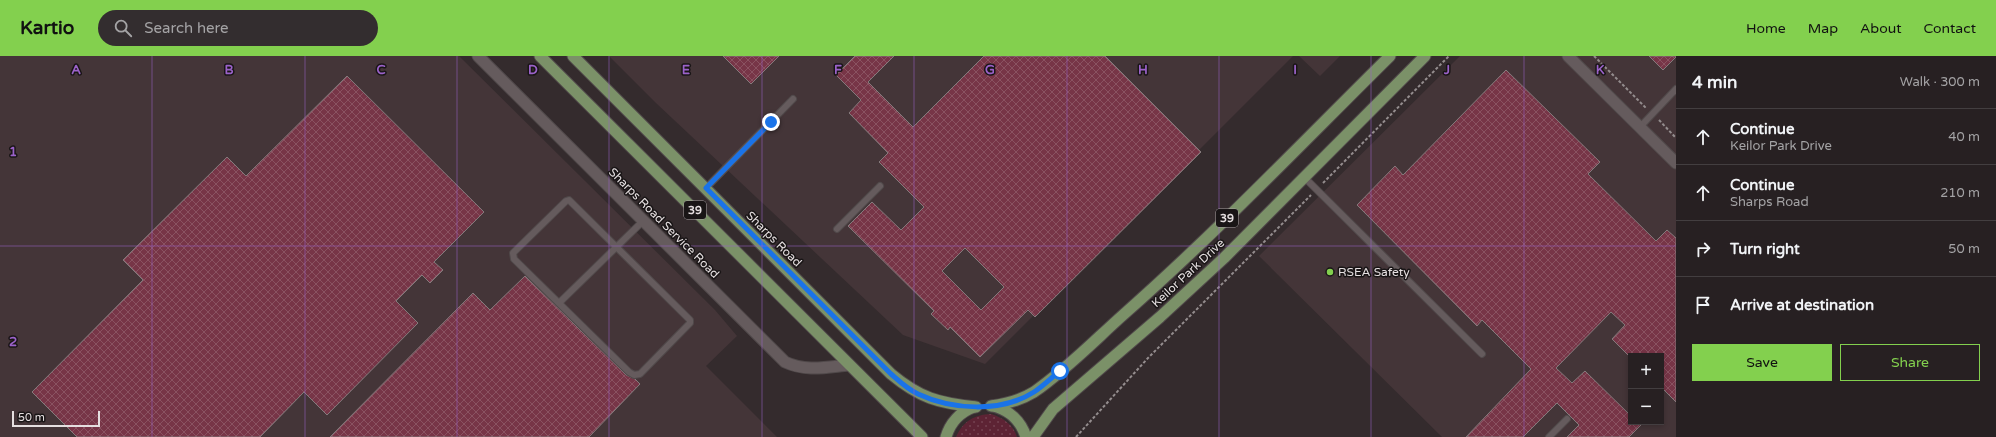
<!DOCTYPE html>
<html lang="en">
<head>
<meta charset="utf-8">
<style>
	body { margin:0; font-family:"Varela Round",sans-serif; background:#332d2f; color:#f1f3f6 }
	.controls { position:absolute; right:12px; bottom:12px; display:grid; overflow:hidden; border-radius:0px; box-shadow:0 2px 6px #0003 }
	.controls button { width:36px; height:36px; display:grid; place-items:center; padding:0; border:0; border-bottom:1px solid #433e40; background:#272022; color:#f1f3f6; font:20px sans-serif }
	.scale { position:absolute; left:12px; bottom:10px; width:88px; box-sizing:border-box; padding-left:4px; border:2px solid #e5dfe0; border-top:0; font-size:11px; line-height:14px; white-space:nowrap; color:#e5dfe0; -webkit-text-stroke:3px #191516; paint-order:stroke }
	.stop { position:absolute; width:12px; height:12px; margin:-9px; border:3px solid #1a73e8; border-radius:50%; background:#fff }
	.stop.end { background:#1a73e8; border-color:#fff; box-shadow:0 1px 4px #0008 }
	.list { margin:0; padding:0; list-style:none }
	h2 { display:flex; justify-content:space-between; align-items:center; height:52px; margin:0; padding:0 16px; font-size:17px }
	h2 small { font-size:13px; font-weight:400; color:#a4a3a5 }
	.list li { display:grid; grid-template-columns:26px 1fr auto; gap:12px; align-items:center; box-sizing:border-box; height:56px; padding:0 16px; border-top:1px solid #433e40 }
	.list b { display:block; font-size:15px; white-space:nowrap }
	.list p { margin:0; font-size:13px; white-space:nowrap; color:#a4a3a5 }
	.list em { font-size:13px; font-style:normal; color:#a4a3a5 }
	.actions { display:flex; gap:8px; padding:12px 16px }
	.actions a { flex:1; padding:9px 0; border:1px solid #83d04e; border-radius:0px; text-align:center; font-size:14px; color:#83d04e }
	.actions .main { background:#83d04e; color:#111 }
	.icon { flex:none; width:22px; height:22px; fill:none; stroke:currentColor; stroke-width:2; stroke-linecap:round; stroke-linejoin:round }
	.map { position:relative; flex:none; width:1676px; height:381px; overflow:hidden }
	header { display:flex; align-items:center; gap:24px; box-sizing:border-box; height:56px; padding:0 20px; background:#83d04e; color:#111 }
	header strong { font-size:19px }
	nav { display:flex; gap:22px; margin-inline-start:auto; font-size:14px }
	.search { width:280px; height:36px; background:#332d2f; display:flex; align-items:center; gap:10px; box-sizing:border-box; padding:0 14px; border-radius:22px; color:#a4a3a5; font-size:15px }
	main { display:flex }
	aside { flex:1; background:#272022 }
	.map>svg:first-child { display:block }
	.built { fill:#443538; fill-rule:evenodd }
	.grass { fill:url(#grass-dots) }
	.building { fill:url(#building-cross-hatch); stroke:#857a7c; fill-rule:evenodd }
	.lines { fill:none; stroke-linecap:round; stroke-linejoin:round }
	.service-casing { stroke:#50494a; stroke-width:8 }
	.minor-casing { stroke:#50494a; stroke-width:13 }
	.primary-casing { stroke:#50494a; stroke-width:13 }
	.path { stroke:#948d8e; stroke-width:2; stroke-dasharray:3 2; stroke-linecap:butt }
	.service { stroke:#655b5d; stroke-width:6 }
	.minor { stroke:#655b5d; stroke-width:11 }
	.primary { stroke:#7b9168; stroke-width:11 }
	.route { stroke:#1a73e8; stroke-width:5 }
	.grid { fill:none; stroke:#9b62c9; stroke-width:1; stroke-opacity:0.55 }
	.poi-dot { fill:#83d04e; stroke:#191516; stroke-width:1.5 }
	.labels { text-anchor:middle; stroke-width:3; stroke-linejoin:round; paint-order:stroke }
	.shield { fill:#191516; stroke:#a8a2a3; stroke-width:1 }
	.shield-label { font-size:11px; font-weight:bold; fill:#e5dfe0 }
	.street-label { font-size:12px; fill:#e5dfe0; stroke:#191516 }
	.poi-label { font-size:12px; fill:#e5dfe0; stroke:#191516; text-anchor:start }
	.grid-label { font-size:13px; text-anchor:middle; font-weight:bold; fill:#9b62c9; stroke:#191516; stroke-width:3; stroke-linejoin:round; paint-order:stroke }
</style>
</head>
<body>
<header>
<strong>Kartio</strong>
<div class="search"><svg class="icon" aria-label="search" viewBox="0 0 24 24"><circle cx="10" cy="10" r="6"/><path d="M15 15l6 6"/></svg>Search here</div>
<nav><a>Home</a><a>Map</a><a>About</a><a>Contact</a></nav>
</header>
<main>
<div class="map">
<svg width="1676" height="381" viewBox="0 0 1676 381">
	<defs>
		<pattern id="grass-dots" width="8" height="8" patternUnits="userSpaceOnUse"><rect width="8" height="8" fill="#5d2334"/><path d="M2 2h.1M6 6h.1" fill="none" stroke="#744251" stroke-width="1.8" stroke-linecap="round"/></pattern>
		<pattern id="building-cross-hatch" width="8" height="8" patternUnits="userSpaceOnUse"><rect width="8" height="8" fill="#773547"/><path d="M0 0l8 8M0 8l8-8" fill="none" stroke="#8a5261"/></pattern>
	</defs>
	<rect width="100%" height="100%" fill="#342b2d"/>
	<g class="built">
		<path d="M0,0h459l256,254 22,26 -31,30 71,71h-777z"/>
		<path d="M609,0h684l-308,308 -82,-29 -247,-232z"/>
		<path d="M1299,0h41l-20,20z"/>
		<path d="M1460,0h216v381h-234l-183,-181zM1631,300h30v66h-30z"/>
	</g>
	<path class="grass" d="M991,358c12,4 22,10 26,23h-61c7,-16 18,-22 35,-23z"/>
	<g class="building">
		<path d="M723,0h56l-28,28z"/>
		<path d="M855,0h39l-26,26 45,45 71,-71h121l96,96 -166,165 -7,-7 -48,47 -30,-30 -2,3 -17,-16 3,-3 -86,-85 24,-24 29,28 23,-23 -45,-45 9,-9 -39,-40 12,-13 -25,-25zM965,192l39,39 -23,23 -39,-39z"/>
		<path d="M1649,0h27v1l-13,13z"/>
		<path d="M1506,14l94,92 -12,12 68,67 11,-11 9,8v164l-15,-15v-31h-32l-17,-17 13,-14 -14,-13 -55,56 16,15 13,-12 46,45v6h13l-15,15h-62l12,-12 -22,-22 -34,34h-57l65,-68 -49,-49 -5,6 -120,-121 38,-39 8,9z"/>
		<path d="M347,20l137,136 -50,50 9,8 -13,13 -8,-8 -26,26 22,22 -91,92 -23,-23 -44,45h-183l-45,-45 111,-112 -20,-20 104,-103 19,19z"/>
		<path d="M525,220l101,99 9,4 5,5 -51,53h-259l143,-144 17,17z"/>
	</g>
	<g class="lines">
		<defs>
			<g id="service">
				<path d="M1640,71l36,-38"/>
				<path d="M1304,121l178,177"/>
				<path d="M706,132l87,-89"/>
				<path d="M569,144l121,120v3l-50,51 -6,1 -5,-3 -115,-113 -1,-6 53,-52z"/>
				<path d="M837,173l43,-43"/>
				<path d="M559,247l84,-82"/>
				<path d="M1549,381l18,-18"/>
			</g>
			<g id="minor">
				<path d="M478,0l307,306c21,10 42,5 64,3"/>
				<path d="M1568,0l108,107"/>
			</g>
			<g id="primary">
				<path d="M540,0l382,381"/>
				<path d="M573,0l318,318c29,24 47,29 85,33"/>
				<path d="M991,350c15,-2 30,-6 43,-14 32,-22 61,-52 89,-77 93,-82 179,-172 267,-259"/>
				<path d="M993,350c16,4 28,15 33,31"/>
				<path d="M946,381c4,-14 14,-25 28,-30"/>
				<path d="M1033,381l20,-28 107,-92 64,-59 201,-202"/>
			</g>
		</defs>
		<use href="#service" class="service-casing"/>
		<use href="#minor" class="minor-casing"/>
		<use href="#primary" class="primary-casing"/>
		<g class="path">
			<path d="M1594,0l53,53"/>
			<path d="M1659,64l17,18"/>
			<path d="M1323,127l126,-127"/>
			<path d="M1076,381l72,-79 163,-163"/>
		</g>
		<use href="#service" class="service"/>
		<use href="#minor" class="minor"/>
		<use href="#primary" class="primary"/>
	</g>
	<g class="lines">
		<path class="route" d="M771,66l-65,66 185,186c8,7 16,15 27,20 34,16 83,19 116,-2 9,-6 17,-14 26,-21"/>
	</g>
	<path class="grid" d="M152,0v381M305,0v381M457,0v381M609,0v381M762,0v381M914,0v381M1067,0v381M1219,0v381M1371,0v381M1524,0v381M0,190h1676"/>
	<circle class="poi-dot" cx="1330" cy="216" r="4"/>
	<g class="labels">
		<g class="shield">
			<rect x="684" y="145" width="22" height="18" rx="3"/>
			<rect x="1216" y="153" width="22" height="18" rx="3"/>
		</g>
		<g class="shield-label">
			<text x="695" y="158">39</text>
			<text x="1227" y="166">39</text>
		</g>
		<g class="street-label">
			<text transform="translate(664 167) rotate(45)" y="4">Sharps Road Service Road</text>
			<text transform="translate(774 183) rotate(45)" y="4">Sharps Road</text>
			<text transform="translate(1188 217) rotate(-43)" y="4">Keilor Park Drive</text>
		</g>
		<g class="poi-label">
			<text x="1338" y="220">RSEA Safety</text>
		</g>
	</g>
	<g class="grid-label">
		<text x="76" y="18">A</text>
		<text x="229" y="18">B</text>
		<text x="381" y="18">C</text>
		<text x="533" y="18">D</text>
		<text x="686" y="18">E</text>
		<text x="838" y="18">F</text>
		<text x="990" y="18">G</text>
		<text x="1143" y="18">H</text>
		<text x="1295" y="18">I</text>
		<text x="1447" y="18">J</text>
		<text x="1600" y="18">K</text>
		<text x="13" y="100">1</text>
		<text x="13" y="290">2</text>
	</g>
</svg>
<div class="controls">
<button>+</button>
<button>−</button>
</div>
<div class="scale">50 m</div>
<div class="stop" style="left:1060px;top:315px"></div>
<div class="stop end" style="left:771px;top:66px"></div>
</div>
<aside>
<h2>4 min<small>Walk · 300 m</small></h2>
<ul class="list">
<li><svg class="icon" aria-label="ahead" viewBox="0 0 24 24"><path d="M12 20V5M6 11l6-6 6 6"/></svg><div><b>Continue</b><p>Keilor Park Drive</p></div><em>40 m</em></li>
<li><svg class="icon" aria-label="ahead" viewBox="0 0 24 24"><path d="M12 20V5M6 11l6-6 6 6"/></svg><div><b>Continue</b><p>Sharps Road</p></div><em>210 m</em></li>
<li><svg class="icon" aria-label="right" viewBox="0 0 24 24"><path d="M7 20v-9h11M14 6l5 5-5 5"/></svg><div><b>Turn right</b></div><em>50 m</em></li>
<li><svg class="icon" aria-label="arrive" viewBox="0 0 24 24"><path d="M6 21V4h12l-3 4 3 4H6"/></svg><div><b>Arrive at destination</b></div></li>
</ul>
<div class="actions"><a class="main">Save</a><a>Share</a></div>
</aside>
</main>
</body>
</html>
